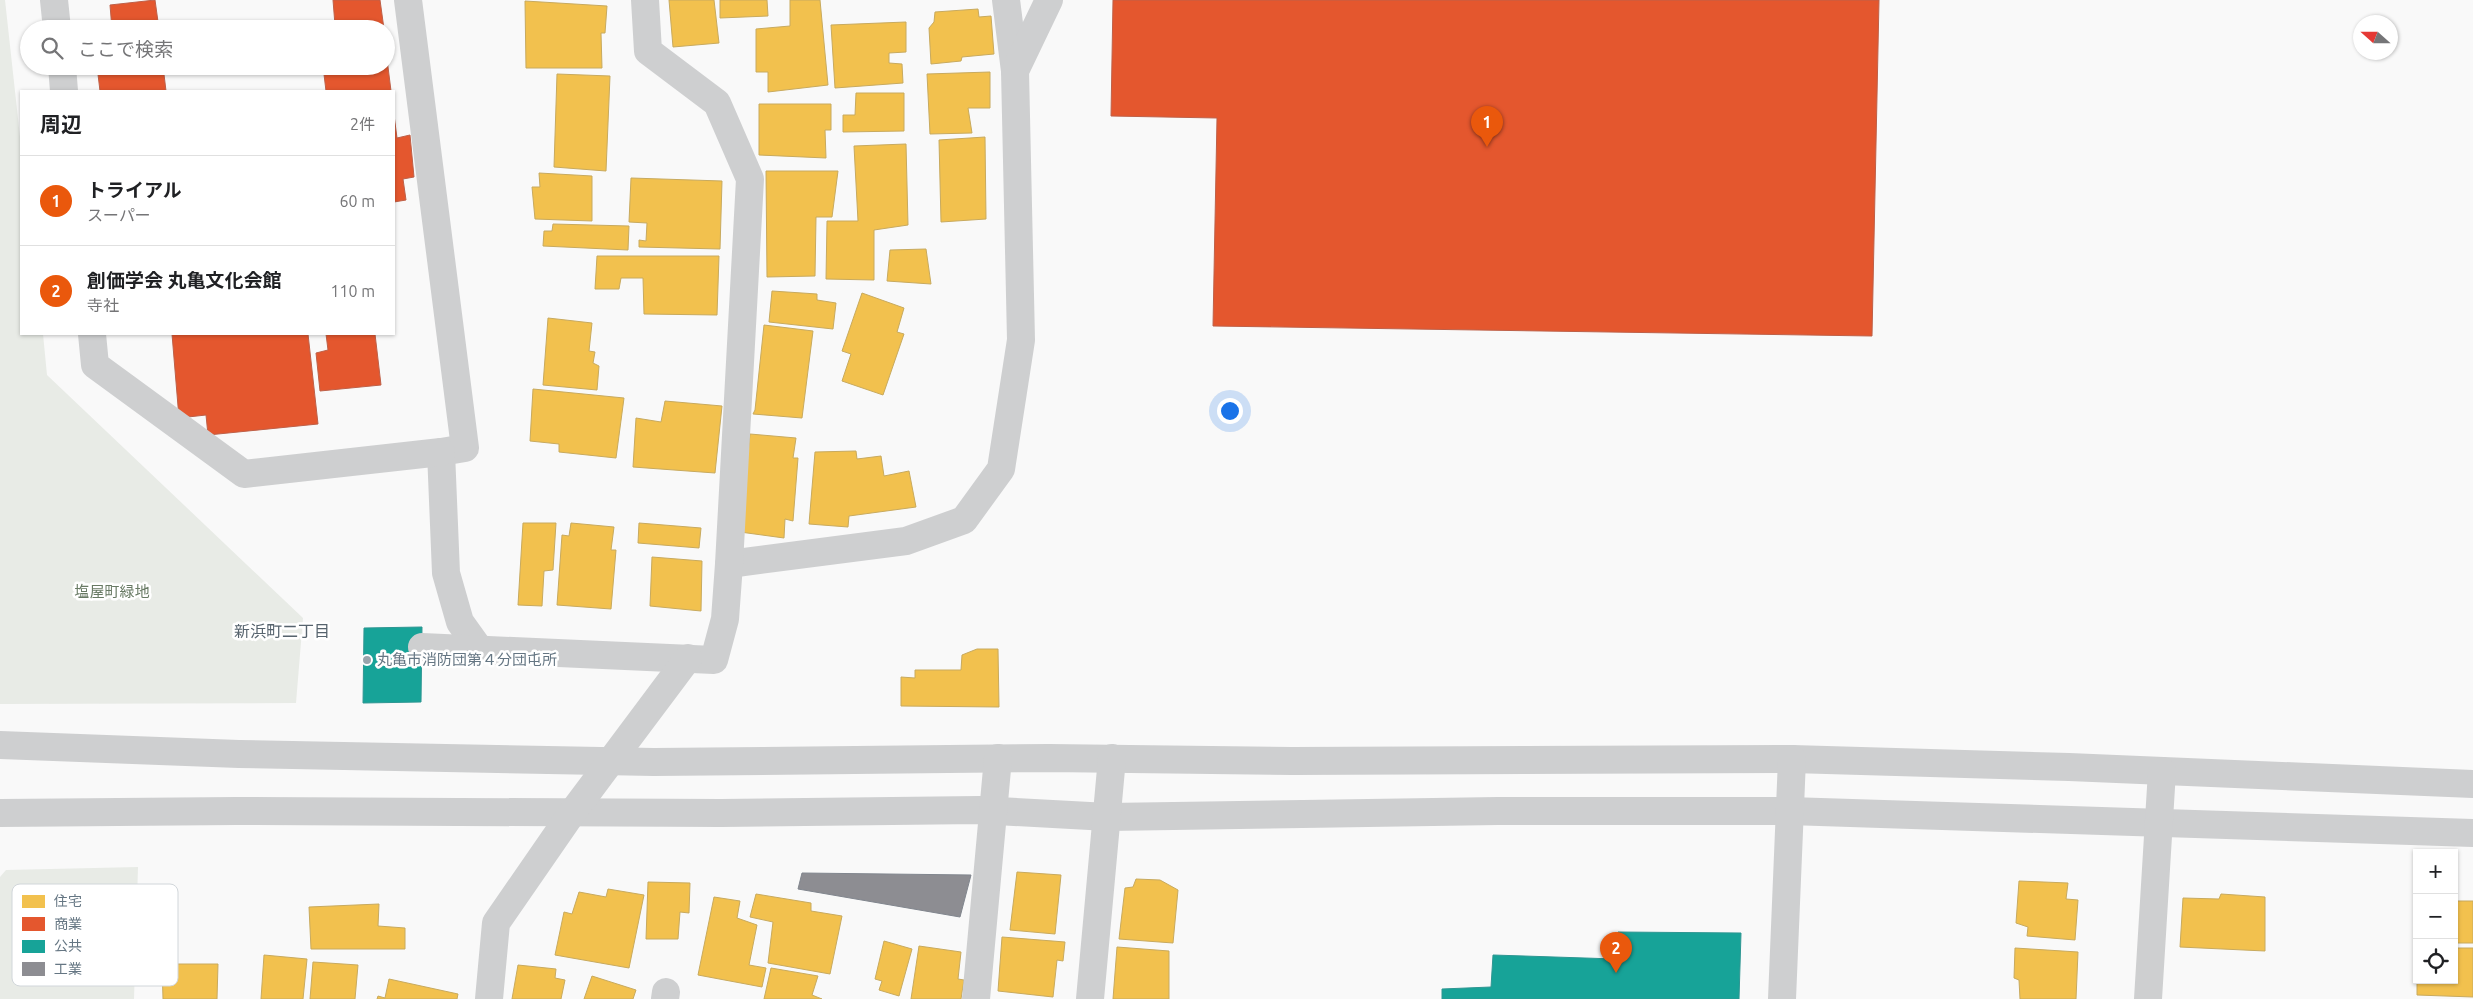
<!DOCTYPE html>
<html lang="ja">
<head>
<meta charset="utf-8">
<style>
	body { margin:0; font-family:Ubuntu,"Noto Sans JP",sans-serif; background:#f6f6f6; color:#202124 }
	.controls { position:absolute; right:15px; bottom:15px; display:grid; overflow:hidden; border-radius:0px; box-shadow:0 1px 4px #0004 }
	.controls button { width:45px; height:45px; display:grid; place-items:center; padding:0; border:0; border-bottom:1px solid #e0e0e0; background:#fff; color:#202124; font:25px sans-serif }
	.compass { position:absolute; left:2353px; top:15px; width:45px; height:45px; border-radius:50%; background:#fff; box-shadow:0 1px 4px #0004; rotate:291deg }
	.you { position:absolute; left:1229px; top:410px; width:18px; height:18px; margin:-12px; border:4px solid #fff; border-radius:50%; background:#1a73e8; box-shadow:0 0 0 8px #1a73e833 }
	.badge { display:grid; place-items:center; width:32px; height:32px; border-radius:50%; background:#ea580c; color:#fff; font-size:16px; font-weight:700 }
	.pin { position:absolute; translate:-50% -41px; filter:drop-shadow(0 1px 2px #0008) }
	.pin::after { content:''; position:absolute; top:26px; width:18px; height:15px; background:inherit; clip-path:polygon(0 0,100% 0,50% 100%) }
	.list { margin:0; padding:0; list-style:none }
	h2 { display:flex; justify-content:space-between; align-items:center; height:65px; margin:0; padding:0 20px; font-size:21px }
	h2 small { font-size:16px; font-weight:400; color:#757577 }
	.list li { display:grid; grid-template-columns:32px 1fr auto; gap:15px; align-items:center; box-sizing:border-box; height:90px; padding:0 20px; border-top:1px solid #e0e0e0 }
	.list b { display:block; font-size:19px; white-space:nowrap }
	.list p { margin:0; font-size:16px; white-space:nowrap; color:#757577 }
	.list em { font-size:16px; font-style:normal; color:#757577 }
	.icon { flex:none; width:28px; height:28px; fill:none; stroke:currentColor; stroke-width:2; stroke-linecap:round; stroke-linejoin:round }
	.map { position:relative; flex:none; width:2473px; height:999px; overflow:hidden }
	.search { position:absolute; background:#fff; box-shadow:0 1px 4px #0004; left:20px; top:20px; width:375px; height:55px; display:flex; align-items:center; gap:12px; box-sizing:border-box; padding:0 18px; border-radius:28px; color:#757577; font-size:19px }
	.panel { position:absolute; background:#fff; box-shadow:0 1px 4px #0004; left:20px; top:90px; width:375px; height:245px; border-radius:0px }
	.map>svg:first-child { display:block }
	.green { fill:#e8ebe6 }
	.homes { fill:#f2c14e; stroke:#c8aa5e }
	.shops { fill:#e4572e; stroke:#be6048 }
	.public { fill:#17a398; stroke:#2e9692 }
	.industry { fill:#8d8d92; stroke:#81868e }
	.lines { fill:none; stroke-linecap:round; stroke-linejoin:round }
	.minor { stroke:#cecfd0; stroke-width:28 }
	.poi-dot { fill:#99a4ac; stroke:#fff; stroke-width:2 }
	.labels { text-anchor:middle; stroke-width:5; stroke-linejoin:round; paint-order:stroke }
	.park-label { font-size:15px; fill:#687a64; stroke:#fff }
	.poi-label { font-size:15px; fill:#657683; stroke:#fff; text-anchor:start }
	.neighbourhood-label { font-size:16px; fill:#57646e; stroke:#fff }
	.key { fill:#fff; stroke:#d1d6da; stroke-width:1 }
	.key-label { font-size:14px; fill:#657683 }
</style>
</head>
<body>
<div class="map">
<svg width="2473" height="999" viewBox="0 0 2473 999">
	<rect width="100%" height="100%" fill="#f9f9f9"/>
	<g class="green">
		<path d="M0,0h5l16,146v188h22l4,41 256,243 -7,85 -296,1z"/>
		<path d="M138,867l-4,132h-134v-122l6,-7z"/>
	</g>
	<g class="homes">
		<path d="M669,0h45l5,43 -46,4z"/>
		<path d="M720,0h47l1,16 -48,2z"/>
		<path d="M790,0h30l8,85 -60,7v-20h-12v-43l34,-3z"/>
		<path d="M525,1l82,5 -2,27h-4l1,35h-76z"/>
		<path d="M978,9l1,8 12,-1 3,38 -32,3 -1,4 -30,3 -2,-36 5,-6 1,-10z"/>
		<path d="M906,22v30l-17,1v10l13,1 1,19 -68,5 -4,-63z"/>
		<path d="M990,72v36h-22l4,25 -42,1 -3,-60z"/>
		<path d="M557,74l53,2 -4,95 -52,-4z"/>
		<path d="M856,93h48v38l-61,1v-17h12z"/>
		<path d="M759,104h72v26h-6l1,28 -67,-3z"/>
		<path d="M985,137l1,82 -45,3 -2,-82z"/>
		<path d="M906,144l2,81 -34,5v50l-48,-1 1,-58h31l-4,-75z"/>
		<path d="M766,171h72l-6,46h-16l-1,59 -48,1z"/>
		<path d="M539,173l53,3v45l-57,-2 -3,-32h8z"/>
		<path d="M631,178l91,3 -2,68 -81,-2v-7l7,1 1,-18 -18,-1z"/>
		<path d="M553,224l76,2 -1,24 -85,-4 1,-15h8z"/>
		<path d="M926,249l5,35 -44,-3 3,-31z"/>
		<path d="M597,256h122l-2,59 -73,-1 -1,-36h-22l-2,11h-24z"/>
		<path d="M772,291l45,3v6l19,3 -3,26 -64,-7z"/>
		<path d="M862,293l42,15 -7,24 7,2 -21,61 -41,-14 9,-27 -9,-3z"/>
		<path d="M548,318l44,5 -3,28 6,1 -2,11 6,3 -2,24 -54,-5z"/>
		<path d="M764,325l49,6 -11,87 -49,-4 2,-4z"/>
		<path d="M533,389l91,9 -8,60 -57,-6v-8l-29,-3z"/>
		<path d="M665,401l57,5 -7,67 -82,-6 3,-49 25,4z"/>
		<path d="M750,434l46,4 -3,20h5l-5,63 -8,-2 -1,19 -44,-6z"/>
		<path d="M856,451l1,8 24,-3 3,20 25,-5 7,36 -67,9 -1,11 -39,-3 6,-72z"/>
		<path d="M523,523h33l-3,47 -9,1 -2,35 -24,-1z"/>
		<path d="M571,523l43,4 -3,23h5l-5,59 -54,-4 5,-70 7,1z"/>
		<path d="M639,523l62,5 -2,20 -61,-5z"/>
		<path d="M652,557l50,4 -1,50 -51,-5z"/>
		<path d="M977,649h21l1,58 -98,-1v-29l14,1v-8h46l1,-15z"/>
		<path d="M1017,872l44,3 -6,59 -45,-4z"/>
		<path d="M1136,879l24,1 18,10 -5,53 -54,-4 6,-51 8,-1z"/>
		<path d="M2019,881l49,2 -2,16 12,1 -3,40 -48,-4 1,-9 -12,-4z"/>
		<path d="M648,882l42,1 -1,30 -9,-1 -2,27h-32z"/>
		<path d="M608,889l36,6 -15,73 -74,-13 9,-43 8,2 7,-22 27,5z"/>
		<path d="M756,894l55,9v8l31,5 -12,58 -62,-11 5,-41 -23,-5z"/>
		<path d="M2221,894l44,3v54l-85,-4 3,-49 36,1z"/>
		<path d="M714,897l26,4 -3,17 20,7 -8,40 17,3 -4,19 -64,-12z"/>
		<rect x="2454" y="901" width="19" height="42"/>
		<path d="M379,904l-1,22 27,2v21h-94l-2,-42z"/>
		<path d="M1002,937l63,5 -2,19 -6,-1 -4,37 -55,-6z"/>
		<path d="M884,941l28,8 -13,47 -20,-6 3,-9 -7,-2z"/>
		<path d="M919,946l42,6 -3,27 6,1 -3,19h-50z"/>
		<path d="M1117,947l52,4v48h-56z"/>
		<path d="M2015,948l63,4 -2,47h-56l-1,-19 -5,-2z"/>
		<path d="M2454,948h19v49l-56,-2v-15h37z"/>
		<path d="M264,955l43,4 -4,40h-42z"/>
		<path d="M313,962l45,3 -3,34h-45z"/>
		<path d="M162,964h56l-1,35h-54z"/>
		<path d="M518,965l38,4 -1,9 10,2 -4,19h-49z"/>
		<path d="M771,968l47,8 -6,19 10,4h-58z"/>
		<path d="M592,976l44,14 -3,9h-49z"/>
		<path d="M389,979l69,15 -1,5h-80l1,-3 7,2z"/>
	</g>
	<g class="shops">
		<path d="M155,0l4,29h-47l-2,-24z"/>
		<path d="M333,0h47l4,29h-66v-3l17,-1z"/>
		<path d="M1113,0h766l-7,336 -659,-10 4,-208 -106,-2z"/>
		<path d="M386,51l5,40h-65l-3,-25h63z"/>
		<path d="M97,66h66l3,25h-66z"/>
		<path d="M394,115l3,23 13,-3 4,42 -11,2 3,21 -12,2z"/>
		<path d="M172,334h136l10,90 -110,11 -2,-20 -27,3z"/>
		<path d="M326,334h49l6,51 -61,6 -4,-38 12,-3z"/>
	</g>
	<g class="public">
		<path d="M422,627l-1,75 -58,1 1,-75z"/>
		<path d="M1618,932l123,1 -2,66h-297v-10l49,-2 2,-32 122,4z"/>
	</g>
	<path class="industry" d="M802,873l169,2 -11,42 -162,-28z"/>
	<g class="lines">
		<g class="minor">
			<path d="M54,0l3,29"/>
			<path d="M408,0l57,448 -24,4 5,121 14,49 20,28"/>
			<path d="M1006,0l9,71"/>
			<path d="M62,66l2,25"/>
			<path d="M92,334l3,31 149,109 197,-22"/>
			<path d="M729,564l177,-23 58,-21 37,-51 20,-129 -6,-269 34,-71"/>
			<path d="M422,647l292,13 11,-41 4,-55 21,-385 -33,-76 -69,-52 -3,-51"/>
			<path d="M0,745l239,9 415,8 395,-4 243,3 500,-2 277,8 404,17"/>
			<path d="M0,813l236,-2 485,2 258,-3 129,7 390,-6h291l684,22"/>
			<path d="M489,999l7,-76 76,-110 116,-155"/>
			<path d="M665,999l1,-7"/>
			<path d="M976,999l22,-241"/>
			<path d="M1090,999l22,-241"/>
			<path d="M1782,999l10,-240"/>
			<path d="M2148,999l14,-228"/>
		</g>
	</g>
	<circle class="poi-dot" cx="367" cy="660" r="5"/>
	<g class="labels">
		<g class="park-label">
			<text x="112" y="597">塩屋町緑地</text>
		</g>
		<g class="poi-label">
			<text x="377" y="665">丸亀市消防団第４分団屯所</text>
		</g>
		<g class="neighbourhood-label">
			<text x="282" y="637">新浜町二丁目</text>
		</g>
	</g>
	<rect x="12" y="884" width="166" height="102" rx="8" class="key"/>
	<rect x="22" y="895" width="23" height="13" fill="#f2c14e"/>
	<rect x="22" y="917" width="23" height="14" fill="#e4572e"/>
	<rect x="22" y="940" width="23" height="13" fill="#17a398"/>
	<rect x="22" y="962" width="23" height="14" fill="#8d8d92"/>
	<g class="key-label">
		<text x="54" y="906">住宅</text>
		<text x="54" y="929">商業</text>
		<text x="54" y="951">公共</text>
		<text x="54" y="974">工業</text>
	</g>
</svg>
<div class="controls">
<button>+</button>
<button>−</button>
<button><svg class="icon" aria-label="locate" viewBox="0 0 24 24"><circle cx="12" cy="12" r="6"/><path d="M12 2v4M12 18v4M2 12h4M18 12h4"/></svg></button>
</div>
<svg class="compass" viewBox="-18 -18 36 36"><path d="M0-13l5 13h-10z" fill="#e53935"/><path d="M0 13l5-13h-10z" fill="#757577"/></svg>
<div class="you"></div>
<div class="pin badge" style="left:1487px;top:147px">1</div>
<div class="pin badge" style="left:1616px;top:973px">2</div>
<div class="search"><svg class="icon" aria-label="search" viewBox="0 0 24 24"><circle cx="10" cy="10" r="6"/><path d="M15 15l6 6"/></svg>ここで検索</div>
<section class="panel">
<h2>周辺<small>2件</small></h2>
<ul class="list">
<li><span class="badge">1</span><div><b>トライアル</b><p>スーパー</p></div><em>60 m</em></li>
<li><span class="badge">2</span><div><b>創価学会 丸亀文化会館</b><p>寺社</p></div><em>110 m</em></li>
</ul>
</section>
</div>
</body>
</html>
